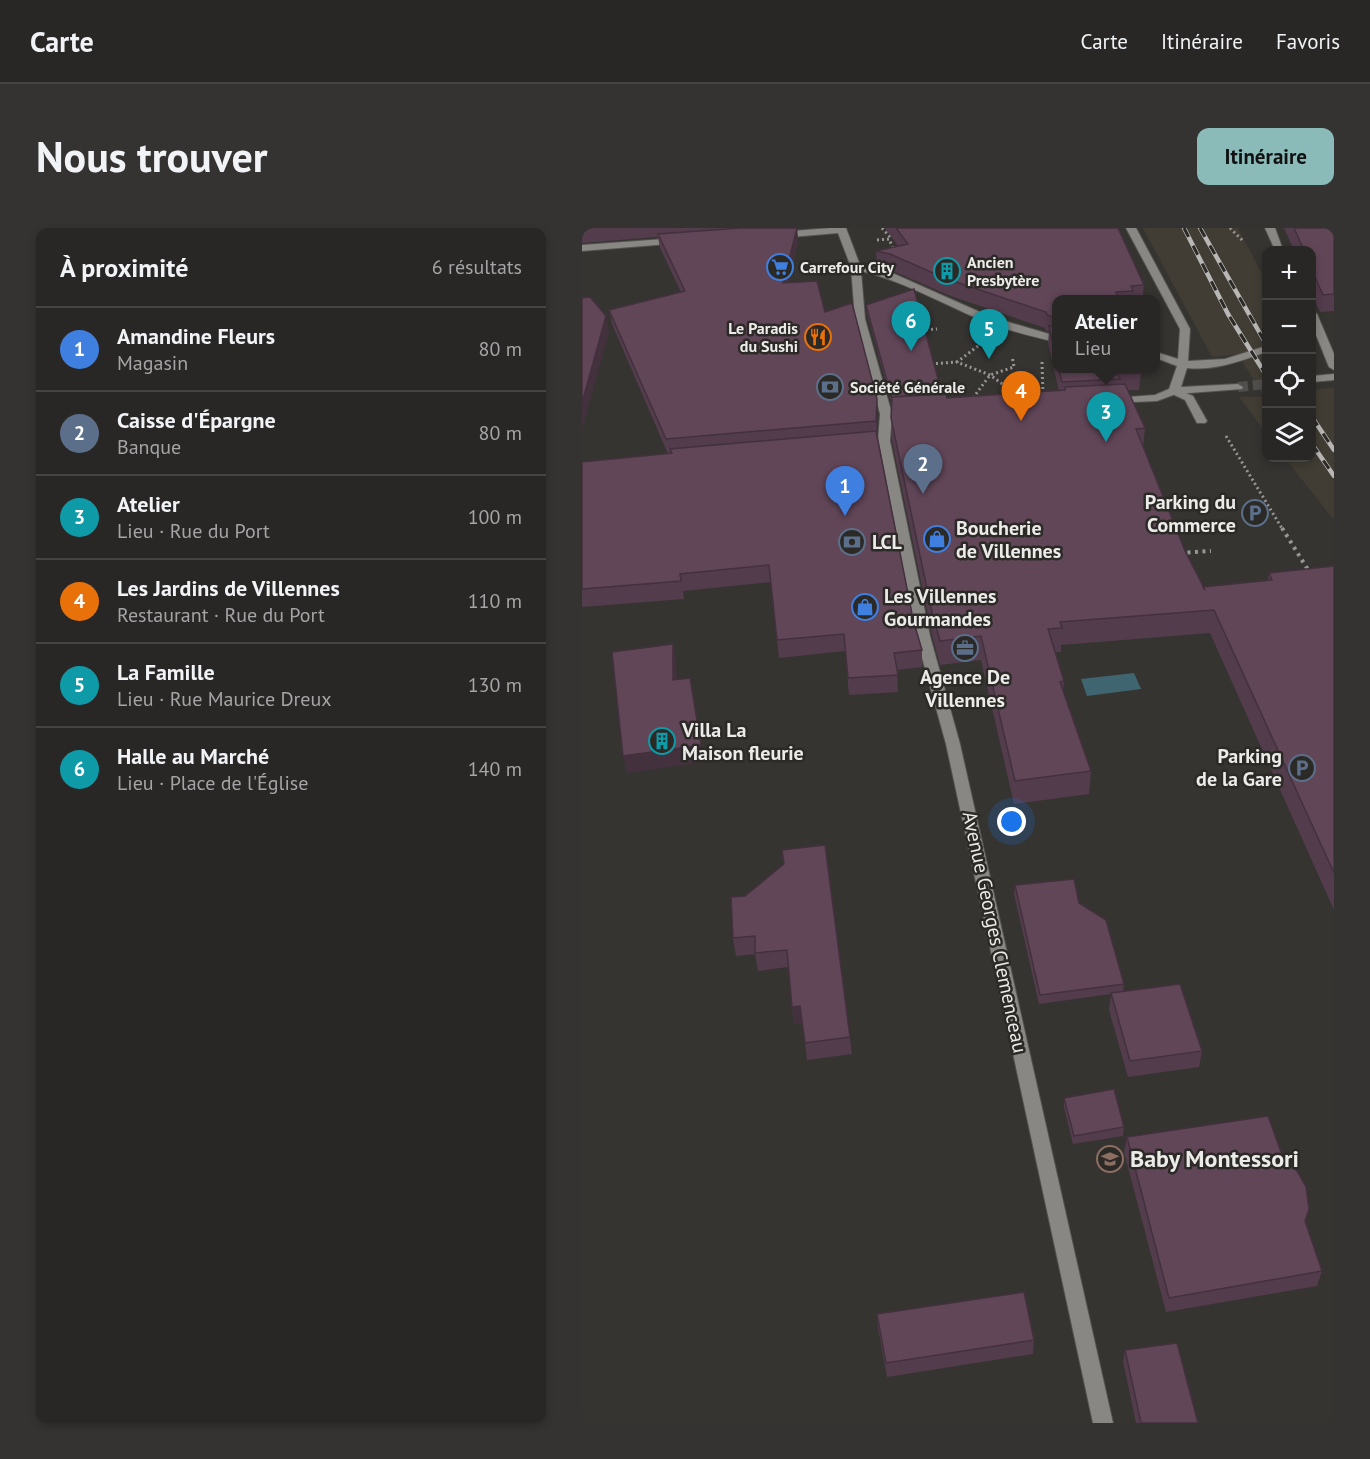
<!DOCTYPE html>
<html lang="fr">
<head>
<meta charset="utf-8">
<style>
	body { margin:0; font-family:"PT Sans",sans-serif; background:#343332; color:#f1f3f6 }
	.controls { position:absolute; right:18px; top:18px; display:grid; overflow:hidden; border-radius:12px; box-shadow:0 3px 9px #0003 }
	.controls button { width:54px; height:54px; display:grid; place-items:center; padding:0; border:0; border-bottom:2px solid #444442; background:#282725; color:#f1f3f6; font:30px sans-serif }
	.you { position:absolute; left:430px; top:594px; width:21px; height:21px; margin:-15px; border:4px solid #fff; border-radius:50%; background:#1a73e8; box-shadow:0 0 0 9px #1a73e833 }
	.badge { display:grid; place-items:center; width:39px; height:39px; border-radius:50%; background:#8bbbb9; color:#fff; font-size:20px; font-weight:700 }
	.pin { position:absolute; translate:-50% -50px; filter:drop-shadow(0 2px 3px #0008) }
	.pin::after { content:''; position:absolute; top:32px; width:21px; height:18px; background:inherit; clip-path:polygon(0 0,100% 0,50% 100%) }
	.popup { position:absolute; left:470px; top:67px; width:108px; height:78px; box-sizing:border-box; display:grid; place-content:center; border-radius:12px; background:#282725; filter:drop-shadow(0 2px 4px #0005); font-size:20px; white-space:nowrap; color:#a5a5a7 }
	.popup b { font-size:22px; color:#f1f3f6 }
	.popup::after { content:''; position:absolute; left:50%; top:100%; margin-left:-12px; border:12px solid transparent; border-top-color:#282725 }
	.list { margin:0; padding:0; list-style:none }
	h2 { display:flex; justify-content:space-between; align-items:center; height:78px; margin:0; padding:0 24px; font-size:26px }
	h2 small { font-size:20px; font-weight:400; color:#a5a5a7 }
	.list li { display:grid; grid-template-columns:39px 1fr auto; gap:18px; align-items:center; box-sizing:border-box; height:84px; padding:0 24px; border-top:2px solid #444442 }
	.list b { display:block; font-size:22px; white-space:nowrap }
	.list p { margin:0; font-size:20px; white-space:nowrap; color:#a5a5a7 }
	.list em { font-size:20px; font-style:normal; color:#a5a5a7 }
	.icon { flex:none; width:33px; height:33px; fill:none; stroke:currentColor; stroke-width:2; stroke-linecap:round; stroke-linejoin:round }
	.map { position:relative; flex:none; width:752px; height:1195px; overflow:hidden; border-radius:12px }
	header { display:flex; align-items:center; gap:36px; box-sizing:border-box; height:84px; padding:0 30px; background:#282725; border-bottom:2px solid #444442 }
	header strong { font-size:28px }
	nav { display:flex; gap:33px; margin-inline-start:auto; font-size:21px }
	.intro { display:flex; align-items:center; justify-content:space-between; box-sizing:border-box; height:144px; padding:0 36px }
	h1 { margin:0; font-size:42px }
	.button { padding:15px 27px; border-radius:12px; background:#8bbbb9; color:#111; font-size:21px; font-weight:700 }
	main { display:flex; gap:36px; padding:0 36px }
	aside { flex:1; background:#282725; border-radius:12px; box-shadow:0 3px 9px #0003 }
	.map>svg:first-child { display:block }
	.built { fill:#413d34 }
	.water { fill:#3f6670 }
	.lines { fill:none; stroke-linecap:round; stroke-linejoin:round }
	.street-tunnel { stroke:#514f4d; stroke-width:10; stroke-dasharray:10 5; stroke-linecap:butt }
	.lane-casing { stroke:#53524f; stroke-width:2 }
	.street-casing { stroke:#53524f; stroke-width:2 }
	.path-far1 { stroke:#979694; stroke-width:3; stroke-dasharray:2 3; stroke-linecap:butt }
	.path { stroke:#979694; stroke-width:4; stroke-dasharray:3 4.5; stroke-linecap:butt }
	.lane { fill:#898783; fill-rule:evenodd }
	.street { fill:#898783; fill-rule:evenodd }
	.rail-casing { stroke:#b8b7b5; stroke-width:4.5 }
	.rail { stroke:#2c2a27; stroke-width:3; stroke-dasharray:10; stroke-linecap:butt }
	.wall { fill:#533c4c }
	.shaded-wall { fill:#44313e }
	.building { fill:#614658; stroke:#44313e; stroke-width:1.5 }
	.labels { text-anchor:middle; stroke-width:5; stroke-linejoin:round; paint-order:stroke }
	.far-poi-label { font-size:16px; font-weight:bold; fill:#ecebe9; stroke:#2c2a27; text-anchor:start }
	.poi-label { font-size:20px; font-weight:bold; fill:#ecebe9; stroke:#2c2a27; text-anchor:start }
	.street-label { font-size:20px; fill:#ecebe9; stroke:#2c2a27 }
	.near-poi-label { font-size:24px; font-weight:bold; fill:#ecebe9; stroke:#2c2a27; text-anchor:start }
</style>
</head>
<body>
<header>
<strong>Carte</strong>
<nav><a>Carte</a><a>Itinéraire</a><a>Favoris</a></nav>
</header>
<div class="intro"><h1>Nous trouver</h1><a class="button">Itinéraire</a></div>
<main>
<aside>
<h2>À proximité<small>6 résultats</small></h2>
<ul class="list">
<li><span class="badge" style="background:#3f7fe0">1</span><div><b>Amandine Fleurs</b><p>Magasin</p></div><em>80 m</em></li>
<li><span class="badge" style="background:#5c6f8a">2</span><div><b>Caisse d'Épargne</b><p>Banque</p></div><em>80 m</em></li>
<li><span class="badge" style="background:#0f9aa8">3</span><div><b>Atelier</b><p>Lieu · Rue du Port</p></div><em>100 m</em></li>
<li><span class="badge" style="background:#e8710a">4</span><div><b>Les Jardins de Villennes</b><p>Restaurant · Rue du Port</p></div><em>110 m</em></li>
<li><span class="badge" style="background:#0f9aa8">5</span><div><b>La Famille</b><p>Lieu · Rue Maurice Dreux</p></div><em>130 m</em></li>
<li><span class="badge" style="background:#0f9aa8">6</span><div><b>Halle au Marché</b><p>Lieu · Place de l'Église</p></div><em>140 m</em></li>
</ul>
</aside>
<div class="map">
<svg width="752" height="1195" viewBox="0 0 752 1195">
	<rect width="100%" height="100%" fill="#363431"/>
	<g class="built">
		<path d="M561,0h95l28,54v151l-27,-36h25l-26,-43 -26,3z"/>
		<path d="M752,160v132l-49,-62h27v-69z"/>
	</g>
	<path class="water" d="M552,445l7,16 -54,7 -6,-17z"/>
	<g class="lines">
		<path class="street-tunnel" d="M656,159l28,-3"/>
		<defs>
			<path id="lane" d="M592,160l19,8 14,25 -2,2h-8l-12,-23 -15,-7v-4z"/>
			<g id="street">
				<path d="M248,0h16l14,37 30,7 101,45 65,19v6c-25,-6 -51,-12 -75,-22 -40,-17 -78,-39 -120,-49l4,48 27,95 -2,27 40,195 30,108 153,679h-20l-147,-679 -30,-108 -38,-195 2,-27 -25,-95 -4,-52 -13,-34 -58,5 -5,-3 5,-3z"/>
				<path d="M544,0h10l54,101 -2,32 37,-2 41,-13v6c-25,9 -52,19 -79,16l-6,19 57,-3 5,3 -1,2 -66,5 -19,7 -47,2v-4l4,-1 41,-3 14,-6 8,-23 -21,-8v-6l22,7 2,-30z"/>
				<path d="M683,0h10l8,22h-8z"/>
				<path d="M96,10l3,1v4l-99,8v-6z"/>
				<path d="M730,83l5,3 17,40v16l-5,-3 -17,-42z"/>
				<path d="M752,146v6l-22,2v-6z"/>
			</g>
		</defs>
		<use href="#lane" class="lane-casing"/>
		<use href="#street" class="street-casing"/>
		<g class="path-far1">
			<path d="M300,0l9,10"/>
			<path d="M648,0l12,12"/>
			<path d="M295,12l12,-1 4,9"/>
			<path d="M339,102l16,-1"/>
			<path d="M396,118l-21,16 33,13 29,21"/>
			<path d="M460,134l1,35"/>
			<path d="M349,136l26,-2"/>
			<path d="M391,170l17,-23 24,-8 -2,-11"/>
			<path d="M644,208l57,94"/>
		</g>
		<g class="path">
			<path d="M700,300l28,45"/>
			<path d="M598,325l31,-2"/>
		</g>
		<use href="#lane" class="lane"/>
		<use href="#street" class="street"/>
		<defs>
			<g id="rail">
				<path d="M602,0l44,86 38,61"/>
				<path d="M618,0l66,116"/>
				<path d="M730,189l22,33"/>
				<path d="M730,216l22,32"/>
			</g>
		</defs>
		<use href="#rail" class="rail-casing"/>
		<use href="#rail" class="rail"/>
	</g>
	<g class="wall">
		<path d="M0,0h215l1,13 -10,41 37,30 52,87v34l36,186 9,31v17l-25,3 1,22 -49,3 -4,-44 -66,7 -8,-76 -88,9 1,8 -102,8v-145l86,-8 -56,-130 -3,-14 72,-18 -21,-44 -2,-11 -76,6z"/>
		<path d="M303,0h233l26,57 -2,15h-86v69h83l2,4 -2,17h-11l17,38 -2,20 42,103 18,36 65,-7 1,-7 65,-7v344l-124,-277 -149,12v7h-6l9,29 -1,10 28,80 -2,23 -75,10 -33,-144 -41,5 -8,-30 -40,-194v-36l-25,-92 -1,-8 81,93 112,-7 -11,-48 1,-11 -3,-1 -1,-3 -97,-33 -57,-25 -14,-3 -1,-16 22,-5z"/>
		<path d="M702,0h50v83l-14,1 -9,-20v-42h-17z"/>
		<path d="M243,617l27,209 -45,6 -4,-37 -9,1 -6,-57 -30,4 -3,-17 -19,2 -3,-18 12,-42z"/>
		<path d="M433,657l64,18 45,81 -1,8 79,59 -3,16 -71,10 -19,-67 2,-16 -72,10 -25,-110z"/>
		<path d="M482,870l60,29 -1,9 -50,8 -9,-37z"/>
		<path d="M545,909l178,84 17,50 -5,15 -151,26 -42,-160z"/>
		<path d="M295,1086l157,26 -1,14 -146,23 -9,-49z"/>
		<path d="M543,1122l73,73h-62l-13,-62z"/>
	</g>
	<g class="shaded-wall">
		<path d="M215,0l1,13 -14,56 -1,-14z"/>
		<path d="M24,88l3,15 -27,99v-27z"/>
		<path d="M295,171l1,15 -1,22 -1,-15z"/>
		<path d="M91,416l3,17 1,36 -4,-17z"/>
		<path d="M108,450l14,84 -77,11 -4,-17z"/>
		<path d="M218,778l3,17 -9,1 -2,-17z"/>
	</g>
	<g class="building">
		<path d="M159,0h56l-14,55 34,-2 8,31 27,-9 25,96 -1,22 -210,18 -57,-129 76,-19 -27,-57z"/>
		<path d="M314,0h222l26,57 -13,1 2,5 -17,1 3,8h-63v18l-9,-3 -1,-3 -99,-33 -57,-25 -14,-3 32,-7z"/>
		<path d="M712,0h40v66l-11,1 -12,-27v-18h-7z"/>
		<path d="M332,61l28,105 -50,3v2l-26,-94z"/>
		<path d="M8,69l16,19 -24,87v-105z"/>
		<path d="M467,98l7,1v31z"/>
		<path d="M477,141h80l2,4 -24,1 3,5 -58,3z"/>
		<path d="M543,156l20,44 -9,1 49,122 20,39 -2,-3 69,-7 -3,-7 65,-7v307l-120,-263 -154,12 2,6 -14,1 16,52 -4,1 31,89 -76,10 -34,-145 -41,5 -8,-29 -41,-194 1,-21 54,-3 1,4 118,-8v-3z"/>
		<path d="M294,203l37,188 9,31 -28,3 4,22 -50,3 -4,-44 -67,6 -8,-75 -89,9 1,7 -99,8v-127l90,-9 -2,-4z"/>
		<path d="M91,416v36l17,-2 11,67 -78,11 -11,-104z"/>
		<path d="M243,617l25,192 -45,6 -5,-37 -8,1 -5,-57 -32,3v-17l-22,2 -2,-41 14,-1 39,-32 -2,-14z"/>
		<path d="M492,651l5,24 27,17 18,64 -84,11 -25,-110z"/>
		<path d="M598,756l22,67 -72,10 -19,-68z"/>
		<path d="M532,861l10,38 -50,9 -10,-38z"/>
		<path d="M686,888l16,44 13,11 9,16 3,22 -4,12 17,50 -153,27 -42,-161z"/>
		<path d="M442,1064l10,48 -148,23 -9,-49z"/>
		<path d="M595,1115l21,80h-57l-16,-73z"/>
	</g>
	<defs>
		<symbol id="supermarket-ring" viewBox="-11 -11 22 22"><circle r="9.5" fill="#2c2a27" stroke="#3f7fe0" stroke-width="1.5"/><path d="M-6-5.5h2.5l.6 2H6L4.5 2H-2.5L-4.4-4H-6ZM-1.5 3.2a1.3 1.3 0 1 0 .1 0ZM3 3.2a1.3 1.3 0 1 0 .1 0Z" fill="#3f7fe0"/></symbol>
		<symbol id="building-ring" viewBox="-11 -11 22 22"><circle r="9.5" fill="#2c2a27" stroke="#0f9aa8" stroke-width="1.5"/><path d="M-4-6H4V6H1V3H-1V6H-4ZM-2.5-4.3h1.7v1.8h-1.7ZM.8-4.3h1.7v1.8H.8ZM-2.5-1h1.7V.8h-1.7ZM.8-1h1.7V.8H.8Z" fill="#0f9aa8"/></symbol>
		<symbol id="restaurant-ring" viewBox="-11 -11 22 22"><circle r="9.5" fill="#2c2a27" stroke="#e8710a" stroke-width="1.5"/><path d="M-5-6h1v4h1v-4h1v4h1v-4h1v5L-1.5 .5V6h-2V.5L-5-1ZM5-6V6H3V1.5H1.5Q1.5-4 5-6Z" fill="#e8710a"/></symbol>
		<symbol id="bank-ring" viewBox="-11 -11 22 22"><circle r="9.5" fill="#2c2a27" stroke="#5c6f8a" stroke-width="1.5"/><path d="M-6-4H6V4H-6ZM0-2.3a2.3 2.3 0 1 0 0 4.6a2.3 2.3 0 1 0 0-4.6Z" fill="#5c6f8a"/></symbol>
		<symbol id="parking-ring" viewBox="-11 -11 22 22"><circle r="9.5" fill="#2c2a27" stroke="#5c6f8a" stroke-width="1.5"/><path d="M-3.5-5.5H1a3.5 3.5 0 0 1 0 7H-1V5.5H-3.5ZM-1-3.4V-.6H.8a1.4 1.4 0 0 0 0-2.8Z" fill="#5c6f8a"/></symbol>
		<symbol id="shop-ring" viewBox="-11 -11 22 22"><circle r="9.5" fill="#2c2a27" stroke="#3f7fe0" stroke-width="1.5"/><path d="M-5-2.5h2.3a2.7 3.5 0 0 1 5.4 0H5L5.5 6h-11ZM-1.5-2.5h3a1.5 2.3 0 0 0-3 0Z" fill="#3f7fe0"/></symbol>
		<symbol id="office-ring" viewBox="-11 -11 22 22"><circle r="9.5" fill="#2c2a27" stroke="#5c6f8a" stroke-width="1.5"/><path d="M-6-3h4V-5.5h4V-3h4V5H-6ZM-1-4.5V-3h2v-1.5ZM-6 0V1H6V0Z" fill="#5c6f8a"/></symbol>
		<symbol id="school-ring" viewBox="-11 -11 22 22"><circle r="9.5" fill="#2c2a27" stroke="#8d6e63" stroke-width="1.5"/><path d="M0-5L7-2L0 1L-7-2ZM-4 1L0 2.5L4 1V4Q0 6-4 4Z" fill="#8d6e63"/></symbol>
	</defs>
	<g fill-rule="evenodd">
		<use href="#supermarket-ring" x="183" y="24" width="30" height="30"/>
		<use href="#building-ring" x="350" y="28" width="30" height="30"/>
		<use href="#restaurant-ring" x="221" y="94" width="30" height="30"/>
		<use href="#bank-ring" x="233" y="144" width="30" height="30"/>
		<use href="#parking-ring" x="658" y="270" width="30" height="30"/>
		<use href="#shop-ring" x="340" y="296" width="30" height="30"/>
		<use href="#bank-ring" x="255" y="299" width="30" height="30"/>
		<use href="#shop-ring" x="268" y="364" width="30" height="30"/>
		<use href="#office-ring" x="368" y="405" width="30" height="30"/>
		<use href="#building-ring" x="65" y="498" width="30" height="30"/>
		<use href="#parking-ring" x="705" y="525" width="30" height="30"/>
		<use href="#school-ring" x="513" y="916" width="30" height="30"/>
	</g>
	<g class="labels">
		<g class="far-poi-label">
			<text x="385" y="40">Ancien<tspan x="385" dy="18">Presbytère</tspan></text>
			<text x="218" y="45">Carrefour City</text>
			<text x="216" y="106" text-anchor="end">Le Paradis<tspan x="216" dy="18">du Sushi</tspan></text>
			<text x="268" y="165">Société Générale</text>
		</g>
		<g class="poi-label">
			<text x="654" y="281" text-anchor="end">Parking du<tspan x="654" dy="23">Commerce</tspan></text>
			<text x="374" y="307">Boucherie<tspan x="374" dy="23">de Villennes</tspan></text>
			<text x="290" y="321">LCL</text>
			<text x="302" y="375">Les Villennes<tspan x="302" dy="23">Gourmandes</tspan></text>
			<text x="383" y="456" text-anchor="middle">Agence De<tspan x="383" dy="23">Villennes</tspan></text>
			<text x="100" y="509">Villa La<tspan x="100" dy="23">Maison fleurie</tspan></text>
			<text x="700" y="535" text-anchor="end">Parking<tspan x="700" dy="23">de la Gare</tspan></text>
		</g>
		<g class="street-label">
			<text transform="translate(413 704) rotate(78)" y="7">Avenue Georges Clemenceau</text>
		</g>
		<g class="near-poi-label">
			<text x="548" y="939">Baby Montessori</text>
		</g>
	</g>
</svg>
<div class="controls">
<button>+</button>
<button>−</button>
<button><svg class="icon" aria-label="locate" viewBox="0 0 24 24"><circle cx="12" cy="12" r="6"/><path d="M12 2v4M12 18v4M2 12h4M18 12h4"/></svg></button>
<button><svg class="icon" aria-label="layers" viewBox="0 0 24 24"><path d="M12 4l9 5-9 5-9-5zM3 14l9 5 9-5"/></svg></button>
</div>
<div class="you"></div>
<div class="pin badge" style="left:263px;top:288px;background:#3f7fe0">1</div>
<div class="pin badge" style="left:341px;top:266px;background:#5c6f8a">2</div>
<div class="pin badge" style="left:524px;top:214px;background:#0f9aa8">3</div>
<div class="popup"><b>Atelier</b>Lieu</div>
<div class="pin badge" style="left:439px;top:193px;background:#e8710a">4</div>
<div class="pin badge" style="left:407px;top:131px;background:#0f9aa8">5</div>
<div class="pin badge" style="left:329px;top:123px;background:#0f9aa8">6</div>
</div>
</main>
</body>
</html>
